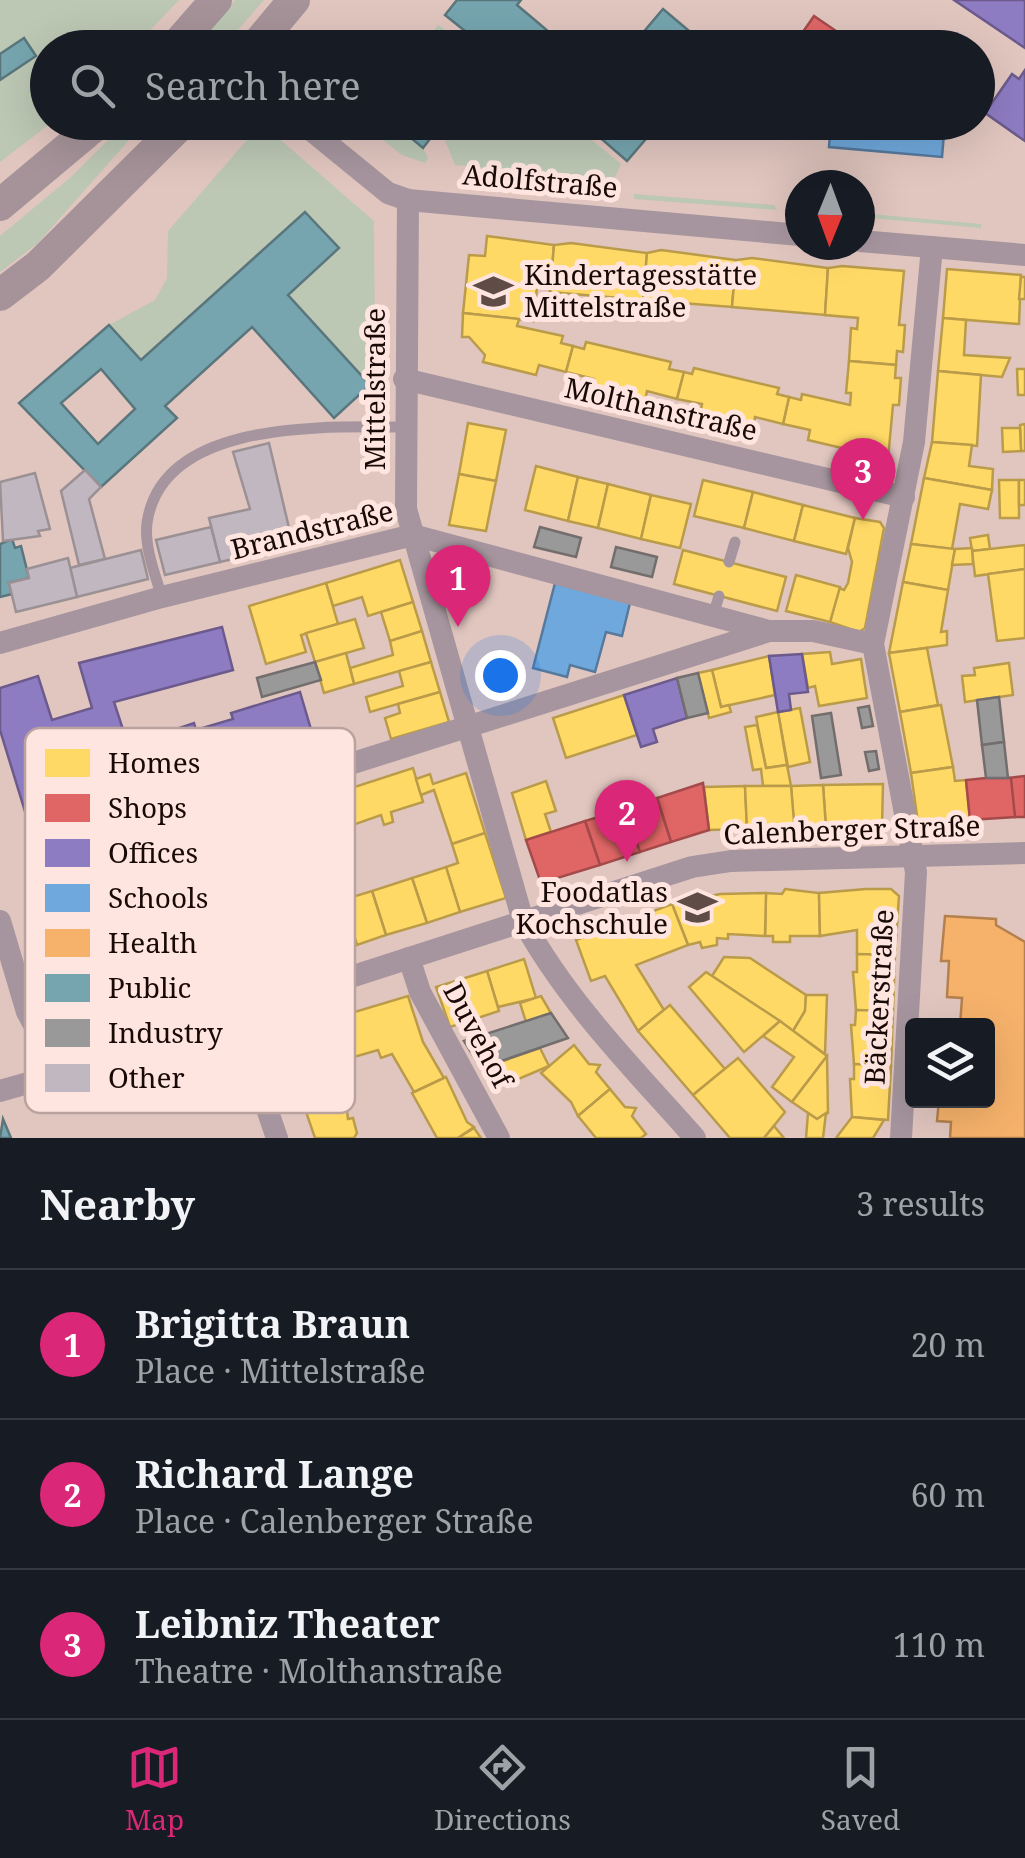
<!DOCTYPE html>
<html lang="en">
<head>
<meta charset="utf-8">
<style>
	body { margin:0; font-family:"Noto Serif",serif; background:#20242c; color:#f1f3f6 }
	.controls { position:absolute; right:30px; bottom:30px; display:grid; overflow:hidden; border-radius:10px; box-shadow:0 10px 40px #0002 }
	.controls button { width:90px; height:90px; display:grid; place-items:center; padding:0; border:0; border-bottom:2px solid #363941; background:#171b24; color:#f1f3f6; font:50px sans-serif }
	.compass { position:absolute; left:785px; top:170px; width:90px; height:90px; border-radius:50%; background:#171b24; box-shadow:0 10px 40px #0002; rotate:181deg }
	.you { position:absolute; left:500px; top:675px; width:35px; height:35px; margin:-25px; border:8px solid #fff; border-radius:50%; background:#1a73e8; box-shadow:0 0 0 15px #1a73e833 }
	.badge { display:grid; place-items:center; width:65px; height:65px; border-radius:50%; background:#db2777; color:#fff; font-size:32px; font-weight:700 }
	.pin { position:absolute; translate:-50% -82px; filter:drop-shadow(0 2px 5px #0008) }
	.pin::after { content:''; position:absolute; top:52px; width:35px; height:30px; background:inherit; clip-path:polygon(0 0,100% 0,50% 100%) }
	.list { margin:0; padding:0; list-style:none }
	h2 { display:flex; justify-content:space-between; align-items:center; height:130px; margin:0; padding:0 40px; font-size:42px }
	h2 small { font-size:32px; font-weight:400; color:#9ea1a6 }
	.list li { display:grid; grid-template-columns:65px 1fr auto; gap:30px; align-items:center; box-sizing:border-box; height:150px; padding:0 40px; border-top:2px solid #363941 }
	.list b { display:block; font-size:38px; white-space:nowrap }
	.list p { margin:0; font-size:32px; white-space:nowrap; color:#9ea1a6 }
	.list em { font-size:32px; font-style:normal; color:#9ea1a6 }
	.icon { flex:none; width:55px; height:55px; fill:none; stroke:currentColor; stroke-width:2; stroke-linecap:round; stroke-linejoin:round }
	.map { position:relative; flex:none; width:1025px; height:1138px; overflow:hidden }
	.search { position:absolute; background:#171b24; box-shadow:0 10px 40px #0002; left:30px; right:30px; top:30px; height:110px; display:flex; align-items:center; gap:25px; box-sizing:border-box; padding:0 35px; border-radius:55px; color:#9ea1a6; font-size:38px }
	.sheet { height:580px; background:#171b24 }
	nav { display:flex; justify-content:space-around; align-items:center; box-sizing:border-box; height:140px; border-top:2px solid #363941; background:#171b24; font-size:28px; color:#9ea1a6 }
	nav a { display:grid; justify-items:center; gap:5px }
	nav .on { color:#db2777 }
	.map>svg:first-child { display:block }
	.green { fill:#bcc7b4 }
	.homes { fill:#ffd966; stroke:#ba9b4a; stroke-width:2.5 }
	.shops { fill:#e06666; stroke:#a54a4a; stroke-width:2.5 }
	.offices { fill:#8e7cc3; stroke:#6b5a8b; stroke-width:2.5 }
	.schools { fill:#6fa8dc; stroke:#56799c; stroke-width:2.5 }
	.health { fill:#f6b26b; stroke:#b4804d; stroke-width:2.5 }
	.public { fill:#76a5af; stroke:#5a767d; stroke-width:2.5; fill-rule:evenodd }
	.industry { fill:#999; stroke:#736e6d; stroke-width:2.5 }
	.building { fill:#c0b7c0; stroke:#9b9094; stroke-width:2.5 }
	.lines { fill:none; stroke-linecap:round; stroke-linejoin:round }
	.lane { stroke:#a6959e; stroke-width:11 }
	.street { stroke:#a6959e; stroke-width:22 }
	.secondary { stroke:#a6939a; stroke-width:32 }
	.labels { text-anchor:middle; stroke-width:10; stroke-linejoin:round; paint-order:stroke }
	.street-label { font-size:28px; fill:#1a0a07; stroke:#ffe5df }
	.poi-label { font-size:28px; fill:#1a0a07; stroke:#ffe5df; text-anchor:start }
	.key { fill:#ffe5df; stroke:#baa39e; stroke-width:2.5 }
	.key-label { font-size:28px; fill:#1a0a07 }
</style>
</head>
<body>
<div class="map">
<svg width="1025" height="1138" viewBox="0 0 1025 1138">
	<rect width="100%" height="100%" fill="#e1c6bf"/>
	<g class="green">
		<path d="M0,0h179l-45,47 -86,1v74l3,1 -51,39z"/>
		<path d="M235,0h29l-41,47 -30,1z"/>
		<path d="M438,25l12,8 -7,14h-23z"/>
		<path d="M125,123h19l-106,120 -38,29v-36l71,-59z"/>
		<path d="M392,123l31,25 5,10 -3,5 -23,-8 -39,-31z"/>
		<path d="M447,123h124l50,41 -8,17 -158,-16 -14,-35z"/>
		<path d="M262,131l14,5 98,85 1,142 -5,22 -82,-90 50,-47 -33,-36 -164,148 -32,-35 46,-25 12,-22 1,-47 85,-98z"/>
		<path d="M464,178l146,14v5l-146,-14z"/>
		<path d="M634,194l140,11 3,5 -143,-11z"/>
		<path d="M860,213l121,11v4l-121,-11z"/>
	</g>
	<g class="homes">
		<path d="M487,236l67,9 -4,47 -1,-5 -12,-1 -3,35 -71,-8 6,-58 16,1z"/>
		<path d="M571,243l76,10 -4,47 -93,-8 4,-47z"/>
		<path d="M661,250l75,10 -4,47 -89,-7 4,-47z"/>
		<path d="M752,258l76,10 -3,47 -93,-8 4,-47z"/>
		<path d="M842,266l62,5 -5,54h6l-2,27 -6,-1 -1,14 -47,-4 2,-33 6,1 1,-11 -33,-3 3,-47z"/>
		<path d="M947,269l74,6 -2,49 -76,-6z"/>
		<path d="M1021,277h4v22h-6z"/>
		<path d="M463,313l56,6 -2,7 46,10 -2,7 12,3 -7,26 -27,-7 -3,10 -53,-13 2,-7 -16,-18h-7z"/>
		<path d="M943,318l23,2 -2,35 46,3 -8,19 -64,-6z"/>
		<path d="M586,342l85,20 -2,7 15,3 -7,27 -30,-8 -2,10 -53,-13 2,-9 -28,-7 7,-26 11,3z"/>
		<path d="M849,361l47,4 -1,13h6l-2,27h-6l-5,54 -80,-19 2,-10 -27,-6 6,-27 12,3 1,-6 48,11 1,-12h-5z"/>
		<path d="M694,368l85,20 -2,6 12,3 -6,27 -28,-7 -2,10 -53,-13 2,-10 -25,-5 7,-27 8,2z"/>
		<path d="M1017,369h8v26h-7z"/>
		<path d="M938,371l43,4 -4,71 -45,-4z"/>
		<path d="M468,423l38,7 -10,51 -37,-7z"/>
		<path d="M1025,424v27h-4l-1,-26z"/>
		<path d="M1002,428h18l1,23 -18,1z"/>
		<path d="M932,442l40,3 -3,21 24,3 -1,21 -68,-12z"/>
		<path d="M536,466l42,11 -10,44 -43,-11z"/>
		<path d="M459,474l37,7 -10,50 -37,-6z"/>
		<path d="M578,477l30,7 -10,44 -30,-7z"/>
		<path d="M924,478l68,12 -4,19 -28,-5 -8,45 -41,-5z"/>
		<path d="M703,480l50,12 -9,36 -50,-12z"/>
		<path d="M999,480h20v38h-19z"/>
		<rect x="1019" y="480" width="6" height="25"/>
		<path d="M608,484l43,11 -10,44 -43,-11z"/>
		<path d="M753,492l50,13 -9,36 -50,-13z"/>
		<path d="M651,495l40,9 -11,44 -39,-9z"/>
		<path d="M803,505l52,13 -9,36 -52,-13z"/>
		<path d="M855,518l25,4 4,6 -19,100 -6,4 -29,-10 9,-34 5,2 4,-7 4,-21 -4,-14z"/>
		<path d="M988,535l2,14 -18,2 -2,-13z"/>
		<path d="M911,544l44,5 -7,41 -45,-8z"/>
		<path d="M1025,545v24l-50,7 -3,-25z"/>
		<path d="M972,548l1,16 -21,1 3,-16z"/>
		<path d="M683,550l103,27 -9,34 -103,-27z"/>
		<path d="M400,560l13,42 -45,14 -6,-19 -29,9 -7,-23z"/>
		<path d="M1025,569v69l-28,3 -9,-67z"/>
		<path d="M796,575l44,12 -10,35 -44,-11z"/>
		<path d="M903,582l45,8 -7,42 6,-1v14l-58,8z"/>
		<path d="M326,583l12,41 -37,11 5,17 -40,12 -17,-58z"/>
		<path d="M413,602l9,29 -32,10 -9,-29z"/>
		<path d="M355,619l9,29 -49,14 -9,-29z"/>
		<path d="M422,631l9,31 -77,22 -4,-16 43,-13 -3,-14z"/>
		<path d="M927,648l11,57 -38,7 -11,-59z"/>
		<path d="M830,652l2,12 29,-5 6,39 -48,8 -4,-20 -7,2 -6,-34z"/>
		<path d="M346,653l8,31 -30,9 -9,-31z"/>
		<path d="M769,656l6,39 -54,12 -9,-37z"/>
		<path d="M431,662l9,30 -70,20 -4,-15 37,-11 -4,-15z"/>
		<path d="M1009,663l4,32 -48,7 -3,-26 13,-1 -1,-7z"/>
		<path d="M712,670l9,37 8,-2 2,7 -22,6 -11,-45z"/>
		<path d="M440,692l9,30 -58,17 -6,-21 15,-5 -2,-9z"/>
		<path d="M624,695l13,40 -71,23 -13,-40z"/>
		<path d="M941,705l12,62 -42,6 -11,-61z"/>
		<path d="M800,708l10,54 -22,5 -10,-55z"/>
		<path d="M778,712l9,53 -21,3 -10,-51z"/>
		<path d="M757,725l9,43 21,-3 4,21h-28l-2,-17 -8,1 -8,-43z"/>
		<path d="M953,767l2,14 11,-1 4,40 -52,3 -7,-50z"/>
		<path d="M413,768l10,34 -32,10 2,10 -9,3 -3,-10 -31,11 -11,-34z"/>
		<path d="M466,773l19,60 -33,11 -18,-54 -13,5 -5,-16 14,-5 3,10z"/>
		<path d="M546,781l10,30 -11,3 6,18 -25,8 -14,-47z"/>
		<path d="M883,784l-1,43 -56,1 -3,-43z"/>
		<path d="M823,785l3,43h-32l-3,-42z"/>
		<path d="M745,786l2,43 -38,1 -5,-43z"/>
		<path d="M745,786h46l4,47 -48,-4z"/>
		<path d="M485,833l21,65 -46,14 -14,-45 12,-4 -6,-19z"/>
		<path d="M446,867l14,45 -33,11 -15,-45z"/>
		<path d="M412,878l15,45 -41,12 -14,-44z"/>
		<path d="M785,889l34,4 1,43h-30v6h-17v-6h-8l1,-43 16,1z"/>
		<path d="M866,889h25l8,7 -4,59 -38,-1v-24l-37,6 -1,-43z"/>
		<path d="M372,891l14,44 -29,10 -15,-45z"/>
		<path d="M766,893l-1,43 -37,-2v5l-11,-1v7l-15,3 -2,-6 -12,3 -16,-41 48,-10z"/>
		<path d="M342,900l15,45 -31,10 -14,-45z"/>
		<path d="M672,904l16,41 -52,20 28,45 -26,21 -33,-55 -14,5 -15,-41z"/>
		<path d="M857,954l38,1 -2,56 -37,-1 -3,-38h4z"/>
		<path d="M724,957l26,1 56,37 -1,16 -12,20 -81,-55z"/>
		<path d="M524,959l12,39 -38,9 -11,-36z"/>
		<path d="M487,971l12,40 -49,16 -14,-40z"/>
		<path d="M706,972l74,49 -36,31 -55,-65z"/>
		<path d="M806,995h21l-2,59 -32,-23 12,-20z"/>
		<path d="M408,996l15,46 21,36 -30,14 -22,-38 -11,4 -3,-8 -24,7 -13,-41z"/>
		<path d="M541,996l10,17 -25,9 -6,-19z"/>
		<path d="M670,1005l55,64 -32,26 -55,-64z"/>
		<path d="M856,1010l37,1 -2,55 -37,-2 -3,-39h4z"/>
		<path d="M780,1021l47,35 -35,46 -20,-15 22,-30 -31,-21z"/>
		<path d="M574,1045l15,19 11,1 -4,7 14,17 -32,27 -7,-14 -30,-29z"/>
		<path d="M540,1048l9,18 -52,22 -8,-22z"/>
		<path d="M827,1056l1,57 -11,6 -25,-17z"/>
		<path d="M738,1058l47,54 -21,26h-34l-37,-43z"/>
		<path d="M854,1064l37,2 -3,54 -36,-3 -2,-38h4z"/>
		<path d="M446,1077l21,45 7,5 -16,11h-21l-25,-45z"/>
		<path d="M610,1089l15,18 11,1 -4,8 14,18 -5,4h-45l-18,-22z"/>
		<path d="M345,1095l3,24 5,-1 4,15 -3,5h-39l-10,-29z"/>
		<path d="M808,1113l9,6 9,-6 -3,25h-17z"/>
		<path d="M852,1117l32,3 -11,18h-37z"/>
		<path d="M774,1126l10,12h-20z"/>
		<path d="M474,1128l7,10h-23z"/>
	</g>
	<g class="shops">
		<path d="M814,16l28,19 -8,13h-24l-12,-9z"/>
		<path d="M713,122h74v7z"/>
		<path d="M1025,776v41h-10l-7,-39z"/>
		<path d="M986,778h25l4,39 -45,3 -4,-40z"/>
		<path d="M703,783l6,47 -38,12 -14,-44z"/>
		<path d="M657,798l14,44 -31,10 -16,-43z"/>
		<path d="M624,809l16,43 -40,13 -15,-44z"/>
		<path d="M585,821l15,44 -59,18 -15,-43z"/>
	</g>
	<g class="offices">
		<path d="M954,0h71v48z"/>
		<path d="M1025,70v71l-40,-28 27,-39 7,5z"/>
		<path d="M222,627l11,43 -119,32 14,43 66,-22 2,7 37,-11 -2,-6 69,-21 20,68 -69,20 -4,-13 -37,10 4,14 -66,22 -11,-37 -63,18 54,174 20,-6 14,45 -88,28 -15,-45 19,-6 -78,-254v-42l38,-12 14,44 40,-12 -13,-45z"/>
		<path d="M802,654l6,38 -19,2 2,16 -13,2 -9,-56z"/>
		<path d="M677,678l10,40 -34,11 4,13 -16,5 -17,-52z"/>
	</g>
	<g class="schools">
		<path d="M831,122h114l-3,35 -113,-10z"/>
		<path d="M555,583l75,20 -8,33 -16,-4 -11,40 -25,-7 -3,12 -34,-9z"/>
	</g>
	<path class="health" d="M945,916l51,3v6l29,17v196h-75l1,-16 -14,-1 2,-21h49v-74h-28l2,-28 -15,-1 2,-36h-8z"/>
	<g class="public">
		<path d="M457,0h64l-4,5 51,43h-74l-8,-7 -10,7h-33l5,-6 5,4 12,-15 -20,-16z"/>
		<path d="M663,9l32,27 -10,12h-55z"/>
		<path d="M24,38l12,18 -36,24v-26z"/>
		<path d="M392,122h51l-20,26z"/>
		<path d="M582,122h74l2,3 -31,36z"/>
		<path d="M305,212l34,36 -51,47 82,90 -36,33 -82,-91 -87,79 12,12 -76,69 -82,-84 90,-78 32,35zM101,369l34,40 -37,35 -37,-41z"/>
		<path d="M12,539l3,9 6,-2 8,32 -20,5 3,11 -12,3v-53z"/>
		<path d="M3,1119l8,19h-11z"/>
	</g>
	<g class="industry">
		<path d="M540,527l41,11 -5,19 -42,-10z"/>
		<path d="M616,547l41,10 -5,20 -41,-10z"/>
		<path d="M315,662l6,18 -59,17 -5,-19z"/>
		<path d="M698,673l10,40 -21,5 -10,-40z"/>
		<path d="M999,697l5,45 -22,3 -5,-45z"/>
		<path d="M869,706l4,20 -11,2 -4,-20z"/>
		<path d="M831,713l10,62 -20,3 -9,-62z"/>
		<path d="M1004,742l4,36h-22l-4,-33z"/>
		<path d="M876,751l3,18 -10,2 -4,-19z"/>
		<path d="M551,1013l17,25 -87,30 -17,-27z"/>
	</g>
	<g class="building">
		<path d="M269,443l24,102 -73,17 -11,-44 41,-9 -17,-57z"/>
		<path d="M85,470l16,17 -12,12 16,60 -26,6 -18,-74z"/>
		<path d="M35,473l15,56 -12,2 2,5 -37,5 -3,-59z"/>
		<path d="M211,527l9,35 -55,13 -9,-35z"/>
		<path d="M141,550l7,29 -71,18 -7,-29z"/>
		<path d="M68,558l9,39 -61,15 -7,-29 20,-5 -2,-9z"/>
	</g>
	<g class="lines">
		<g class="lane">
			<path d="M729,562l6,-20"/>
			<path d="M162,597c-7,-22 -18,-51 -15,-74 15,-105 181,-96 258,-96"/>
			<path d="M713,616l6,-20"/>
		</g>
		<g class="street">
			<path d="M301,122l87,71 20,7 392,35"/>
			<path d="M408,200l-2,309 117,412c45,82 111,148 172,217"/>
			<path d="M860,241l165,14"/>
			<path d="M404,379l500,118"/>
			<path d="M0,643l162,-46 251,-62 356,96h44l60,13"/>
			<path d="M120,837l649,-206"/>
			<path d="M0,921l27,91 12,22 35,22"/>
			<path d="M409,958l11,34 79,146"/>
			<path d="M234,1013l43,125"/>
			<path d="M0,1091l42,-12 32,-23 25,2 593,-191 39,-6 294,-8"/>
			<path d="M901,1138l15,-266 -43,-228 41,-202 18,-195"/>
		</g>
		<g class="secondary">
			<path d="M174,48l42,-48"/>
			<path d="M254,48l40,-48"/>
			<path d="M0,205l99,-83"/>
			<path d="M0,295l38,-29 145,-144"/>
		</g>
	</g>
	<defs>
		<symbol id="school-bare" viewBox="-9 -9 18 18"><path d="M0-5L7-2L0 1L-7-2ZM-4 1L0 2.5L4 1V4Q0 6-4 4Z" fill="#604c47" stroke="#ffe5df" stroke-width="2.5" paint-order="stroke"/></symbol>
	</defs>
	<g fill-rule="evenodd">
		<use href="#school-bare" x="466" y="264" width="55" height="55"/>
		<use href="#school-bare" x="670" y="880" width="55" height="55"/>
	</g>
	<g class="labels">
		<g class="street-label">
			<text transform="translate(540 181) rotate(5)" y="10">Adolfstraße</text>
			<text transform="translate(375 389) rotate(-90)" y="10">Mittelstraße</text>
			<text transform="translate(661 409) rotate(13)" y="10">Molthanstraße</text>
			<text transform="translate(312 530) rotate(-14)" y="10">Brandstraße</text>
			<text transform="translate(852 830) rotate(-2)" y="10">Calenberger Straße</text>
			<text transform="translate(879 997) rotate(-87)" y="10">Bäckerstraße</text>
			<text transform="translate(478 1035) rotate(62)" y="10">Duvehof</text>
		</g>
		<g class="poi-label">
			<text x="524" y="285">Kindertagesstätte<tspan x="524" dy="32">Mittelstraße</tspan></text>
			<text x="668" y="902" text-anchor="end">Foodatlas<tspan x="668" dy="32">Kochschule</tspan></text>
		</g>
	</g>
	<rect x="25" y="728" width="330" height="385" rx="15" class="key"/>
	<rect x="45" y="749" width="45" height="28" fill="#ffd966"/>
	<rect x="45" y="794" width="45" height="28" fill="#e06666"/>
	<rect x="45" y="839" width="45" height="28" fill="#8e7cc3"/>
	<rect x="45" y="884" width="45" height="28" fill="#6fa8dc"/>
	<rect x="45" y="929" width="45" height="28" fill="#f6b26b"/>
	<rect x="45" y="974" width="45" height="28" fill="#76a5af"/>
	<rect x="45" y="1019" width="45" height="28" fill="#999"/>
	<rect x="45" y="1064" width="45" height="28" fill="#c0b7c0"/>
	<g class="key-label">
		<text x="108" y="773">Homes</text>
		<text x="108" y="818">Shops</text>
		<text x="108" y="863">Offices</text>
		<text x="108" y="908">Schools</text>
		<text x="108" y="953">Health</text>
		<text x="108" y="998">Public</text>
		<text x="108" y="1043">Industry</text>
		<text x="108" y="1088">Other</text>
	</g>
</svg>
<div class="controls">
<button><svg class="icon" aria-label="layers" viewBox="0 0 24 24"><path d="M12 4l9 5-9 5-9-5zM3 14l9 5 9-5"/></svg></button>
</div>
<svg class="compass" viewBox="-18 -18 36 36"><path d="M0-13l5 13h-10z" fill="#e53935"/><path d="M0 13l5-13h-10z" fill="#9ea1a6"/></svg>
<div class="you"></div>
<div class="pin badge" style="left:458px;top:627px">1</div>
<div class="pin badge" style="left:627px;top:862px">2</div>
<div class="pin badge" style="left:863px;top:520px">3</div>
<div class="search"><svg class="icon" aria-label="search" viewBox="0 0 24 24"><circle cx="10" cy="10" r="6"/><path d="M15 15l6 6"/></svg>Search here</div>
</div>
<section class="sheet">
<h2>Nearby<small>3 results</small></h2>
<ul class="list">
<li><span class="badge">1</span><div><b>Brigitta Braun</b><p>Place · Mittelstraße</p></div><em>20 m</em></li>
<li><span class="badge">2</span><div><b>Richard Lange</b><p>Place · Calenberger Straße</p></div><em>60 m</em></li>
<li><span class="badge">3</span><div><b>Leibniz Theater</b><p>Theatre · Molthanstraße</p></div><em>110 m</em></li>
</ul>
</section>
<nav>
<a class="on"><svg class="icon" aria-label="map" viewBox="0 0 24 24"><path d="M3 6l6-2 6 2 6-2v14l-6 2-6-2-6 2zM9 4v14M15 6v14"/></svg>Map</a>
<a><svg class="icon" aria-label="directions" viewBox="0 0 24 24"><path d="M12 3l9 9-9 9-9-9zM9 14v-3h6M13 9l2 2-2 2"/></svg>Directions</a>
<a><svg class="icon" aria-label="saved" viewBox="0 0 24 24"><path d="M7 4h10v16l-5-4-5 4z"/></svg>Saved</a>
</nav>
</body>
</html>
